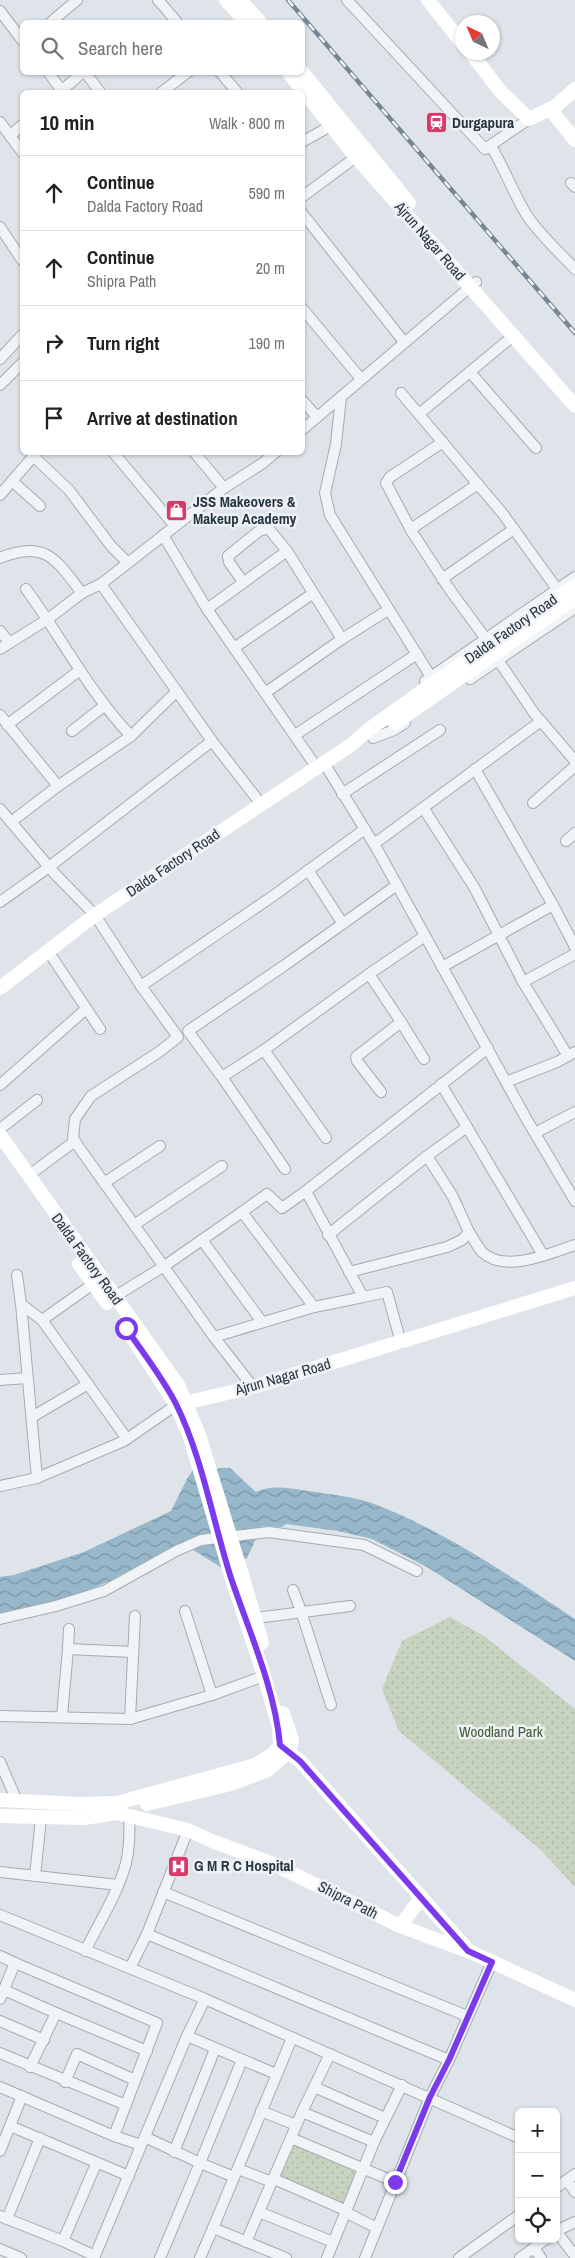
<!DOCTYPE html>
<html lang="en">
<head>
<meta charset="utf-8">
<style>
	body { margin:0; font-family:"Archivo Narrow",sans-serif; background:#f6f6f6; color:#202124 }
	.controls { position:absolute; right:15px; bottom:15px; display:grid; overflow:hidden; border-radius:8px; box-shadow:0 1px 4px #0004 }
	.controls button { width:45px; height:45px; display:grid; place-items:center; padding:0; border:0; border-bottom:1px solid #e0e0e0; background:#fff; color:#202124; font:25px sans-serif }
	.compass { position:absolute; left:455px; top:15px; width:45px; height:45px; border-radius:50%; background:#fff; box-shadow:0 1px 4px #0004; rotate:316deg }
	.stop { position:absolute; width:15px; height:15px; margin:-11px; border:4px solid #7c3aed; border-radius:50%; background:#fff }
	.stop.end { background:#7c3aed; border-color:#fff; box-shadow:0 1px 5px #0008 }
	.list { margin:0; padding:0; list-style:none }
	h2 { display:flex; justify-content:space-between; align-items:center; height:65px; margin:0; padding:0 20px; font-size:21px }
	h2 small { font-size:16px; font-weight:400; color:#757577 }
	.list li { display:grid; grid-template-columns:32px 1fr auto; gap:15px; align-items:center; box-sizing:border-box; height:75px; padding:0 20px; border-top:1px solid #e0e0e0 }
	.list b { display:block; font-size:19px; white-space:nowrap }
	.list p { margin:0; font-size:16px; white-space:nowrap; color:#757577 }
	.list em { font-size:16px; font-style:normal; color:#757577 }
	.icon { flex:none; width:28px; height:28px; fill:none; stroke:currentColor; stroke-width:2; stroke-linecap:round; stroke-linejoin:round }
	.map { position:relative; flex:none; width:575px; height:2258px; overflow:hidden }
	.search { position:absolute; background:#fff; box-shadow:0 1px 4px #0004; left:20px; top:20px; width:285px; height:55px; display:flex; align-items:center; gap:12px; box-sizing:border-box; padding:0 18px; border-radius:8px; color:#757577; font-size:19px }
	.panel { position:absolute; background:#fff; box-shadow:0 1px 4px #0004; left:20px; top:90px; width:285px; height:365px; border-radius:8px }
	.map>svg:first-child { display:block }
	.park { fill:url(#park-dots) }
	.water { fill:url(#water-waves) }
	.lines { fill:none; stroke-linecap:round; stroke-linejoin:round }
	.street-casing { stroke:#a3acb3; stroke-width:12 }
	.street { stroke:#f1f4f7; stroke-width:10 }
	.secondary { stroke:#fff; stroke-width:14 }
	.rail-casing { stroke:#778693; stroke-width:4.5 }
	.rail { stroke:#eef2f6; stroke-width:2.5; stroke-dasharray:8; stroke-linecap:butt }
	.secondary-bridge { stroke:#fff; stroke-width:14 }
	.route { stroke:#7c3aed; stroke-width:6 }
	.labels { text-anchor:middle; stroke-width:5; stroke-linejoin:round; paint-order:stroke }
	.poi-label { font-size:15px; font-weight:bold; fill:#263440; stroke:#eef2f6; text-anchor:start }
	.street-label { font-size:15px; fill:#263440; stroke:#eef2f6 }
	.park-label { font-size:15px; fill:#415d33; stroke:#eef2f6 }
</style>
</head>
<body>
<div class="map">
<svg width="575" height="2258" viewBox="0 0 575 2258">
	<defs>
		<pattern id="park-dots" width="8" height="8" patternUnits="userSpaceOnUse" patternTransform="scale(1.25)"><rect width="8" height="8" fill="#c7d3bf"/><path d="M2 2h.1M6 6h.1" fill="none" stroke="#abb6a5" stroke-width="1.8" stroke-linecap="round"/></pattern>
		<pattern id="water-waves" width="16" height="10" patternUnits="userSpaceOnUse" patternTransform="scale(1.25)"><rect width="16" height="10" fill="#97b8cb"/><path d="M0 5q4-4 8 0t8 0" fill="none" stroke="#7b96a6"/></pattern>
	</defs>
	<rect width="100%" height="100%" fill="#dee4e9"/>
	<g class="park">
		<path d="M450,1617l34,19 91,73v178l-33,-36 -143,-120 -17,-42 20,-48z"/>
		<path d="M292,2134l72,33 -19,45 -74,-28z"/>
	</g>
	<path class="water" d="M221,1468h9l26,24c17,-8 35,-3 52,-1 20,3 41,5 61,11 71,26 143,75 206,117v42l-148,-94 -55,-28 -34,-8 -52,-7 -4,3 -20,-1 -15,32 -25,10 -40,-25c-46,25 -92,51 -144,65 -12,3 -25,4 -38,6v-37l14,-2 70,-23 87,-41 16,-32 6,-9 5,4z"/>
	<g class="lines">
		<defs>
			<g id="street">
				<path d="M158,0l19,22"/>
				<path d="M347,0l138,149 44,-30"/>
				<path d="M0,11l22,29"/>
				<path d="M51,22l26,-22"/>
				<path d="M48,72l14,19"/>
				<path d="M85,72l15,20"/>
				<path d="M220,72l17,20"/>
				<path d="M60,92l23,-20"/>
				<path d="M162,92l26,-20"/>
				<path d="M0,122l22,30"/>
				<path d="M10,136l12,-11"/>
				<path d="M302,142l34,-19"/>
				<path d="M491,146c13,22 22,46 35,68 13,20 32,37 49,55"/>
				<path d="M571,183l4,4"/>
				<path d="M302,197l54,-40"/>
				<path d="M302,213l102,129"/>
				<path d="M0,227l22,33"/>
				<path d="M302,308l59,71"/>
				<path d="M0,359l22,-24"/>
				<path d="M470,372l66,76"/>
				<path d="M0,385l22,-22"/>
				<path d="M401,393l102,121 54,75"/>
				<path d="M341,397l-5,47 -11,49 5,22 101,162"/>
				<path d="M302,400l15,17"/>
				<path d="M419,414l94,-78"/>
				<path d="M302,430l174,-148"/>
				<path d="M443,442l-53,35 -4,6 26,49 38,58 36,49"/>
				<path d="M113,452l61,73"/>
				<path d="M194,452l30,36"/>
				<path d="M33,456l36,34 42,56 16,16"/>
				<path d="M12,481l28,25"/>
				<path d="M0,495l37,-43"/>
				<path d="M411,529l67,-45"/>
				<path d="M163,535l44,74 110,159"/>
				<path d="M0,558c46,-19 56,2 82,35"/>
				<path d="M442,579l72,-50"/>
				<path d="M243,582l-14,-20 -1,-6 31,-25 9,-3 19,23 55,88"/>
				<path d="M101,584l111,157 49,63"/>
				<path d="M26,589c36,49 63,103 105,147l-73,50"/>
				<path d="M207,609l80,-58"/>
				<path d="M0,631l9,11"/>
				<path d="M234,648l78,-54"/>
				<path d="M0,649l48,-30 34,-26 19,-9 123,-96 39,-25 13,-11"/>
				<path d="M498,660l36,53 41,48"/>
				<path d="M470,679l105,-71"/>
				<path d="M425,681l150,-104"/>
				<path d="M265,693l77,-54 46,-29"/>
				<path d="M0,715l58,71 -47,36"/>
				<path d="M7,725l73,-55"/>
				<path d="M72,731l32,-25"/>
				<path d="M295,735l122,-81"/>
				<path d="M131,736l46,-45"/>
				<path d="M373,738l21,-8 11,-7"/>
				<path d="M324,763l53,86 150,271 48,81"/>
				<path d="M342,794l98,-64"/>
				<path d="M533,803l42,-37"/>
				<path d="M0,809l55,65 40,41 46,71 37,51 -19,15 -68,44 -16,23 -2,20 141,198 100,-30 -72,-95 -79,55 -49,30"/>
				<path d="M424,809l50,78 49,95 52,-28"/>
				<path d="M566,841l9,-8"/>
				<path d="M374,844l167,-123"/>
				<path d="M308,870l35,54"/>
				<path d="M0,902l49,-35 163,-126"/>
				<path d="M553,905l22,42"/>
				<path d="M48,951l52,78"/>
				<path d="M442,967l111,-62 -78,-136"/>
				<path d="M523,982l45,74"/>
				<path d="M141,986l132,-90 92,-67"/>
				<path d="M401,1022l23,37"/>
				<path d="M264,1050l-42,27 -34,-46 97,-66 112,-80"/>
				<path d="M222,1077l63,92"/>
				<path d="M506,1082l51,-20 18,-10"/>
				<path d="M0,1085l86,-76"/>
				<path d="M381,1092l-24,-31 -1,-4 45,-35 -32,-48 56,-38"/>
				<path d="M467,1127l76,128"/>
				<path d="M0,1129l37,-29"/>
				<path d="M535,1133l40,-21"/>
				<path d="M326,1138l-62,-88 105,-76"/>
				<path d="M427,1156l40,-29 -26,-43"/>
				<path d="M28,1176l47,-35"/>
				<path d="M104,1183l56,-37"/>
				<path d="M306,1191l182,-143"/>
				<path d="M242,1212l25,-18 15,14 24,-17 57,106 -49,10"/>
				<path d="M134,1225l88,-59"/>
				<path d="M469,1232c4,6 8,14 13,20 23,22 68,1 93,-7"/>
				<path d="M328,1235l99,-79 26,41 16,35 -7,8 -15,7 -98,25"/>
				<path d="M202,1240l60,82"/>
				<path d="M17,1275l4,29"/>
				<path d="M363,1297l24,-5 14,51"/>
				<path d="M42,1320l51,-36"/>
				<path d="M214,1337l39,50"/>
				<path d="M0,1380l27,-2"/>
				<path d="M32,1417l56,-33"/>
				<path d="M37,1478l-16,-174 21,16 85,119"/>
				<path d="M0,1486l37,-8 87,-37 52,-36"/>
				<path d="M293,1590l8,21 30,94"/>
				<path d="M185,1611l27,84"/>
				<path d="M256,1618l94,-12"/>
				<path d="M0,1619l56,-13 48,-15 72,-40 25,-11 68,-8 95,13 53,26"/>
				<path d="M68,1649l1,-20"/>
				<path d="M0,1716l130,3 82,-24 52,-19"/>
				<path d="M62,1716l6,-67 65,3"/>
				<path d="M130,1719l5,-103"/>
				<path d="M0,1762l17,39"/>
				<path d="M0,1872l118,13"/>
				<path d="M35,1876l6,-58"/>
				<path d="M163,1892l304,124"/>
				<path d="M0,1915l205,84 314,139"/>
				<path d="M147,1934l302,126 43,-98"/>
				<path d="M85,1951c14,-28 33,-58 41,-88 4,-16 4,-31 3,-47"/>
				<path d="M0,1956l15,7"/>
				<path d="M130,1968l17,-34 41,-104"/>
				<path d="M4,1990l52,23 -26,54"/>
				<path d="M0,1999l15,-36 142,60 -43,113"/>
				<path d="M56,2013l91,38"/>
				<path d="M0,2021l44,19"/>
				<path d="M187,2036l89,38"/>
				<path d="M0,2053l126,52"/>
				<path d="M65,2082l12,-28 58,26"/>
				<path d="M0,2087l114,49 27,9"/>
				<path d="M314,2087l71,31"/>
				<path d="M261,2111l35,14"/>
				<path d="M302,2112l72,30"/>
				<path d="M10,2126l119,50"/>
				<path d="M145,2137l55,26 42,-103"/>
				<path d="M291,2138l104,44"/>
				<path d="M0,2151l22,-55"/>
				<path d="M174,2152l41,-103"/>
				<path d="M238,2169l34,13"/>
				<path d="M274,2179l71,31"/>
				<path d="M567,2180l8,12"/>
				<path d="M556,2188l19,-14"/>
				<path d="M259,2212l74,30"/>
				<path d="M345,2212l32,16"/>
				<path d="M0,2216l63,25 32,15"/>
				<path d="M7,2219l33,-81"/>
				<path d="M213,2228l79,-190"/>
				<path d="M556,2231l19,25"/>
				<path d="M556,2231l19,-9"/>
				<path d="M63,2241l33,-77"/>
				<path d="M246,2242l56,-130 28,-58"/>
				<path d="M534,2248l7,10"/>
				<path d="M0,2249l21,9"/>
				<path d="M94,2258l93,-222 18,-37"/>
				<path d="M160,2258l40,-95 34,14"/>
				<path d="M200,2258l13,-30 73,30"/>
				<path d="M327,2258l47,-116 28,-57"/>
				<path d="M365,2258l65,-161 19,-37"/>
				<path d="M459,2258l60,-43"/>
				<path d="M520,2258l26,-19"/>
			</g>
		</defs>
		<use href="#street" class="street-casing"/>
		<use href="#street" class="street"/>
		<g class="secondary">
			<path d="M226,0l20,22"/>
			<path d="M240,0l20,22"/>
			<path d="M428,0l34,43"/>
			<path d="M470,52l31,40 28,27 27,-13 19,-17"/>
			<path d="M288,72l68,85 219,249"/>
			<path d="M302,72l107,131"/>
			<path d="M550,109l25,31"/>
			<path d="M395,723l180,-125"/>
			<path d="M0,988l95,-73 256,-170 17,-15 60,-43 147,-101"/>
			<path d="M0,1135l178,250 21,50"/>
			<path d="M79,1264l28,39"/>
			<path d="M128,1331l48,74 14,32"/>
			<path d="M176,1405l77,-18 322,-99"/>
			<path d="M243,1578l19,65"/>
			<path d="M232,1579l32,97 15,51 1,18 20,16 167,188"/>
			<path d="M283,1713l9,27 -3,11"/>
			<path d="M0,1800l80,4 37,-1 138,-38 18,-11 7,-9"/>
			<path d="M147,1804l84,-20 37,-14 20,-18"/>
			<path d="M0,1816l84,2 33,-5 71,17 24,11 59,22 129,63 73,27 102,47"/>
			<path d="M400,1926l22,-29"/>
		</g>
		<defs>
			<path id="rail" d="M288,0l287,333"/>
		</defs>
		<use href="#rail" class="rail-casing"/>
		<use href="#rail" class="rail"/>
		<g class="secondary-bridge">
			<path d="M199,1435l44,143"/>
			<path d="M190,1437l42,142"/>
		</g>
	</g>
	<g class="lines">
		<path class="route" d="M126,1328c17,25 37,50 50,76 26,52 37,118 55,174 18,53 44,111 49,167l20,16 168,190 24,11 -43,98 -19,37 -35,85"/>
	</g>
	<defs>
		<symbol id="station-square" viewBox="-11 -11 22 22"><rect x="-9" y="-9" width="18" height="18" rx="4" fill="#d63b69" stroke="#eef2f6"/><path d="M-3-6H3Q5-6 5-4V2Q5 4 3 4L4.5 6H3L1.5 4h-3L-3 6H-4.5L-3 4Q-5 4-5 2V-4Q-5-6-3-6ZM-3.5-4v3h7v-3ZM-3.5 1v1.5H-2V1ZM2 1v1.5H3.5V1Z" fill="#fff"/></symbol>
		<symbol id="shop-square" viewBox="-11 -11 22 22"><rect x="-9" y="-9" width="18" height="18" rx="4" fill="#d63b69" stroke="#eef2f6"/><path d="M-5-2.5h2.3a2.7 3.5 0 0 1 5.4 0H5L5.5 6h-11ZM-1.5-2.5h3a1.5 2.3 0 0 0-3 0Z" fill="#fff"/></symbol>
		<symbol id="hospital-square" viewBox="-11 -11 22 22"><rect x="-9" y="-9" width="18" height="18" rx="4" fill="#d63b69" stroke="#eef2f6"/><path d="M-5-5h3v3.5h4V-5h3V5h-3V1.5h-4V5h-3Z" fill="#fff"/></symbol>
	</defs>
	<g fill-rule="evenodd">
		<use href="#station-square" x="424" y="110" width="25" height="25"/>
		<use href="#shop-square" x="164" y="498" width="25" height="25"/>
		<use href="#hospital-square" x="166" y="1854" width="25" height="25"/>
	</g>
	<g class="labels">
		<g class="poi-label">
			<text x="452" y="128">Durgapura</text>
			<text x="193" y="507">JSS Makeovers &amp;<tspan x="193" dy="17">Makeup Academy</tspan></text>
			<text x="194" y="1871">G M R C Hospital</text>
		</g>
		<g class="street-label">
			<text transform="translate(430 241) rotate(49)" y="5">Ajrun Nagar Road</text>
			<text transform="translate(511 629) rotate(-35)" y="5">Dalda Factory Road</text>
			<text transform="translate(173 863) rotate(-34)" y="5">Dalda Factory Road</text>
			<text transform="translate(87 1259) rotate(54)" y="5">Dalda Factory Road</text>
			<text transform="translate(283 1377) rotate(-16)" y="5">Ajrun Nagar Road</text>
			<text transform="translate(348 1900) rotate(27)" y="5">Shipra Path</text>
		</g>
		<g class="park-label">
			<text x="501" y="1737">Woodland Park</text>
		</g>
	</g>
</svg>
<div class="controls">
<button>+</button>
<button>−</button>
<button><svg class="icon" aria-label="locate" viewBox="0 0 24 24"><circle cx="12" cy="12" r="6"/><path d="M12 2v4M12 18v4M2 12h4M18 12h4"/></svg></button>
</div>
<svg class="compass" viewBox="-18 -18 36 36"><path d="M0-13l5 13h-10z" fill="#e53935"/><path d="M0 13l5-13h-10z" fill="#757577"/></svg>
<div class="stop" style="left:126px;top:1328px"></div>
<div class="stop end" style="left:395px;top:2182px"></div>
<div class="search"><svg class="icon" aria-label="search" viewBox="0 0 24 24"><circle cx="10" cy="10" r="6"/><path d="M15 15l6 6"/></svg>Search here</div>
<section class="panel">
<h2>10 min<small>Walk · 800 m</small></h2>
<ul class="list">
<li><svg class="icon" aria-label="ahead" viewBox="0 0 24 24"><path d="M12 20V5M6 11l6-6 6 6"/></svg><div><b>Continue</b><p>Dalda Factory Road</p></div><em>590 m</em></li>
<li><svg class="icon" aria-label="ahead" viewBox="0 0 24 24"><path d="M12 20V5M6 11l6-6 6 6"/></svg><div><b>Continue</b><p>Shipra Path</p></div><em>20 m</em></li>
<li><svg class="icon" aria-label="right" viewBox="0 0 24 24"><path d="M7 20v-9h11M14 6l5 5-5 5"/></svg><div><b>Turn right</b></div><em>190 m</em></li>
<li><svg class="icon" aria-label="arrive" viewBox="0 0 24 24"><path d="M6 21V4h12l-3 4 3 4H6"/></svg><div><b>Arrive at destination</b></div></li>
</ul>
</section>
</div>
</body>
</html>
